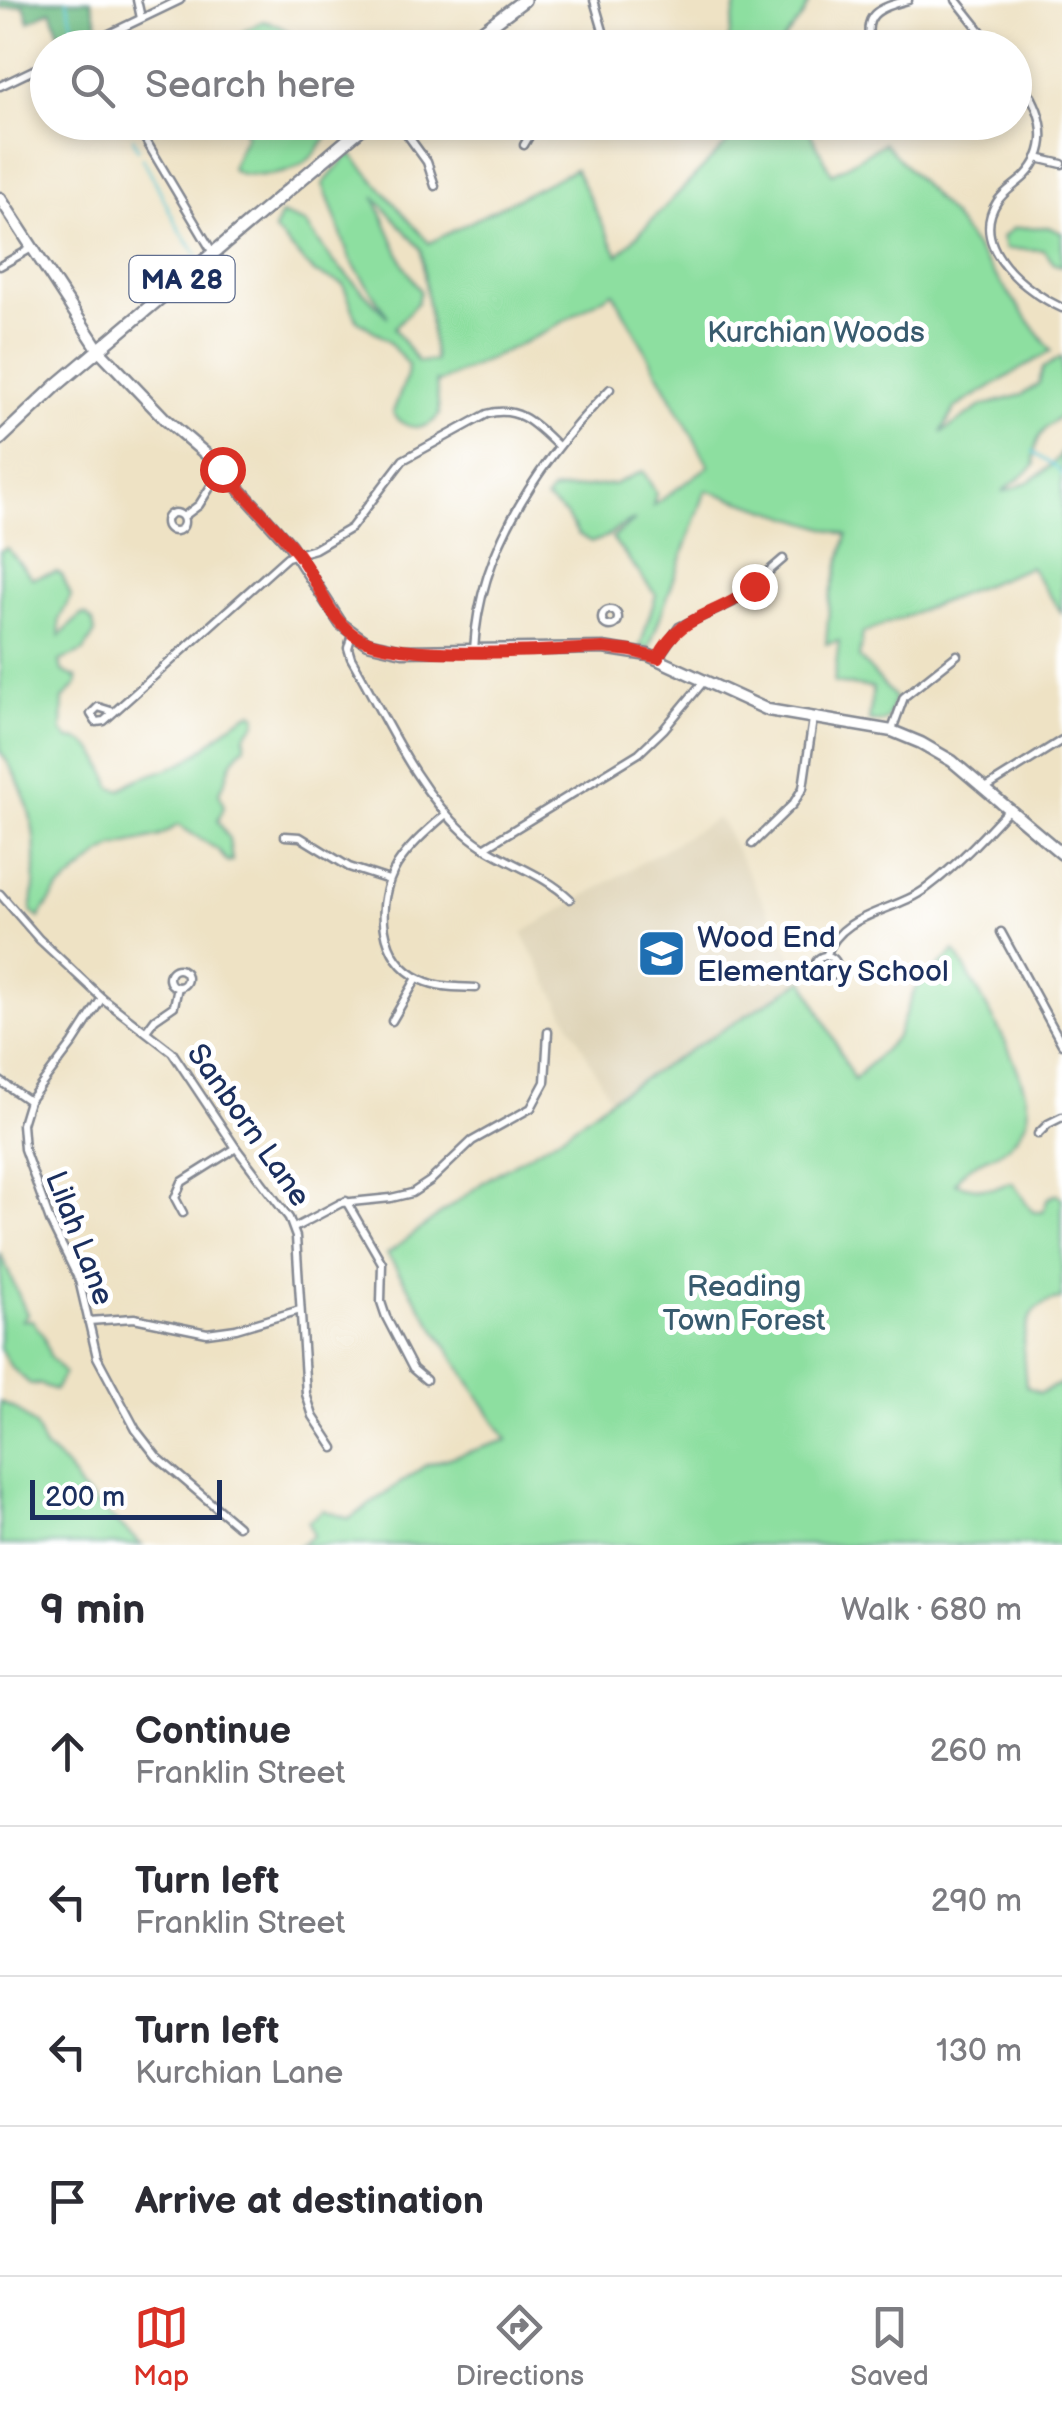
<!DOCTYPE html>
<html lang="en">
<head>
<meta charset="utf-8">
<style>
	body { margin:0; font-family:"Balsamiq Sans",sans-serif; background:#f7f7f7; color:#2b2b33 }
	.scale { position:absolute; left:30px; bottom:25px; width:192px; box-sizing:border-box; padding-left:10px; border:5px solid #1b2f5e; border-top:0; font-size:28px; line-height:35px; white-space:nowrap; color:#1b2f5e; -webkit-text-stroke:8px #fff; paint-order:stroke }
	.stop { position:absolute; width:30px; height:30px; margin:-22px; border:8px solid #d93025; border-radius:50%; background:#fff }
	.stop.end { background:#d93025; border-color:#fff; box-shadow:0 2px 10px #0008 }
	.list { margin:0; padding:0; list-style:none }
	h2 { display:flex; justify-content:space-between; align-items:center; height:130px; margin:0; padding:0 40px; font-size:42px }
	h2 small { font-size:32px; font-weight:400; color:#7c7c81 }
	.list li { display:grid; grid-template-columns:65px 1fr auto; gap:30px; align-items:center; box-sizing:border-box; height:150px; padding:0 40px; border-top:2px solid #e1e1e2 }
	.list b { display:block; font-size:38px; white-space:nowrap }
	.list p { margin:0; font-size:32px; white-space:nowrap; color:#7c7c81 }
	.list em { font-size:32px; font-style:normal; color:#7c7c81 }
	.icon { flex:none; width:55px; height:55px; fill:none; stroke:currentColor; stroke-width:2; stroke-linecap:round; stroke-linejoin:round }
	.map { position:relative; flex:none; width:1062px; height:1545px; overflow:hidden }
	.search { position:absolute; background:#fff; box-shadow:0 5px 15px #0003; left:30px; right:30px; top:30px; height:110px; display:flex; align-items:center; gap:25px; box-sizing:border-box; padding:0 35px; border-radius:55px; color:#7c7c81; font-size:38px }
	.sheet { height:730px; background:#fff }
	nav { display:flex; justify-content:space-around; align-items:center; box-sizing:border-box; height:140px; border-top:2px solid #e1e1e2; background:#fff; font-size:28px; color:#7c7c81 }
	nav a { display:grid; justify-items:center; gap:5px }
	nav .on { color:#d93025 }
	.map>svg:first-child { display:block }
	.built { fill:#ded3b6 }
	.green { fill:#8ddfa0; stroke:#54877f; stroke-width:2.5; fill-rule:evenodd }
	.forest { fill:#72be86; stroke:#467672; stroke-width:2.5 }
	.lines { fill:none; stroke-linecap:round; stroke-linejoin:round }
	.stream { stroke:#58c5d0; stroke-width:2.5 }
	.minor-casing { stroke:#848891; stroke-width:11 }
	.secondary-casing { stroke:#848891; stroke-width:15 }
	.primary-casing { stroke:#848891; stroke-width:16 }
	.minor { stroke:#fff; stroke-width:6 }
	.secondary { stroke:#fff; stroke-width:10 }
	.primary { stroke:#fff; stroke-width:11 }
	.route { stroke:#d93025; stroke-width:12 }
	.labels { text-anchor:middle; stroke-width:10; stroke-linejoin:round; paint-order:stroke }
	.shield { fill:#fff; stroke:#5f6d8e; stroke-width:2.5 }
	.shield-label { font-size:28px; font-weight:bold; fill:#1b2f5e }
	.park-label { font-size:30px; fill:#385b6e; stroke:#fff }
	.poi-label { font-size:30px; fill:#1b2f5e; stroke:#fff; text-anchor:start }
	.street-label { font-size:30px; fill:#1b2f5e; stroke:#fff }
</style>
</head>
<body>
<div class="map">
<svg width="1062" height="1545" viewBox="0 0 1062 1545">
	<rect width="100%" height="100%" fill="#fff"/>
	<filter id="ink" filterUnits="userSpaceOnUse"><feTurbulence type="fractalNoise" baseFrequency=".01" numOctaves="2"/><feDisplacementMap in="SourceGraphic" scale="20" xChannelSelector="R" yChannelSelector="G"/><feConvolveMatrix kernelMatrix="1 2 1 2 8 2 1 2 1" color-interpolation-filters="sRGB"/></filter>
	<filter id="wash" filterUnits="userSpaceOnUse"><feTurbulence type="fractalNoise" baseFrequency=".0048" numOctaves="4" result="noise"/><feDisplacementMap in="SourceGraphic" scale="40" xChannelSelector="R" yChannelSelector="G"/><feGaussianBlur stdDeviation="2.25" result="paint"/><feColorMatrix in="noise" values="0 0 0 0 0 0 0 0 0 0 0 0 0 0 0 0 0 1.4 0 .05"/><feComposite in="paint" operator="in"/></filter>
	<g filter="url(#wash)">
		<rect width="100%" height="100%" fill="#eee2c4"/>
		<path class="built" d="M717,818l6,7 81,155 -194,119 -88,-166z"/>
		<g class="green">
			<path d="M737,0h73l-7,16 -25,31h-51z"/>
			<path d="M263,21l15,4 32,22h-76l9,-15z"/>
			<path d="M242,123h89c-10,37 -40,55 -78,52 -10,-1 -15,0 -22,-7l15,-33z"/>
			<path d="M727,123h78l27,51 52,-31 68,73 99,135 -96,57 -14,25 41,-27 40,-11 17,-12 4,-15 19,-11v58c-17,11 -32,29 -27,50 -8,9 -23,18 -33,27 22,-6 48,-20 60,-40v161l-32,-46 -167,66 -4,24 36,41 -7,20 -6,4 -13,-1 4,-33 -39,-5 5,-42 -13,3 4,-47 17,-62 -141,-45 -57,158 -9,-1 16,-52 -44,-57 23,-18c-16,4 -27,20 -44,22l-13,-8 -12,-19 -20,-16 6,-8 63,-7 28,-13 13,22 -3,13 56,-40 -96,-174 -67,40 -108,51 -2,-3 3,35c-12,17 -36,16 -46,-3l14,-36 1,-11 -21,-25 -30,-20 -14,-36 -28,-11 -41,-43 7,-16 24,9 28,38 55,56 -38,-58 -27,-75 27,-31 79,90 146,-74 43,86 117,-120zM374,196l47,53 14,112 -17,1 -24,-34 23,-25 3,-12 -16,-26z"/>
			<path d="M1048,227l14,6v33l-8,-2 -10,-14 -39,-1 -3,-12 12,-9z"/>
			<path d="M7,548l25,30 25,-6 5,3 9,21 -12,24 1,16 21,-21h5l7,7 2,11 -11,18 -24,10 2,10 15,7v6l-14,15 -1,33 7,7c25,-1 36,29 43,49l9,2c18,-16 45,-17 66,-30 23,-13 42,-39 66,-48l4,4 -1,7 -11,12v11c-21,18 -13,29 -26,46l5,15 -6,14 11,18 3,22 -4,2 -10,-13 -40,-25 -18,11 -46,11 -13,7 -44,37 -18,27 -8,-6c9,-61 6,-109 -31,-161v-200z"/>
			<path d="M955,951c20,36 80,130 72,168 -2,7 -8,14 -12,20 -21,24 -43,16 -60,44 11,4 29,7 41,5 6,-2 10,-5 16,-6l21,30h10l5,-14 9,-4 5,4v101c-47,4 -39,54 -36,87l14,7 22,-10v162h-763l14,-9 -5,-14 15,-12 26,9 77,-54 81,-25 -120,-186 99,-74 76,-45 48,-36 194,-119 50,100 43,-44 18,-47z"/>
			<path d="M0,1253l27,61 -5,6h10l12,17 6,20 14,16 -9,17 -16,-6 -8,1 -20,-18 -11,-18z"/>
			<path d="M0,1402l17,8 18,16 10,22 20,17 16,25 61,55h-142z"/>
		</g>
		<path class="forest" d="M0,0h91l9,31 -36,16 -13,-37 -22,12 -5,-17 -24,4z"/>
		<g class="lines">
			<g class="stream">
				<path d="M67,0l9,39"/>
				<path d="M123,122l7,8"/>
				<path d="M133,138l5,12"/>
				<path d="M142,158c20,31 31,69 55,96"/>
				<path d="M209,270l17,27"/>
				<path d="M1033,451c9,11 21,10 29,24"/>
			</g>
		</g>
	</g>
	<g filter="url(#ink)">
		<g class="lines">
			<defs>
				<g id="minor">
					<path d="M137,0l4,18"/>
					<path d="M594,0l14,48"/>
					<path d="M956,0l38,48"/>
					<path d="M489,25l15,23"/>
					<path d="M80,48l100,-48"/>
					<path d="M872,48c-12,-35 8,-40 36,-48"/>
					<path d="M1014,72c25,30 43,71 11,104 -9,9 -21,15 -28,26 -29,45 30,90 65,106"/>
					<path d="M0,86l48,-23"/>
					<path d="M398,122l29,40 8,24"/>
					<path d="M145,139l68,114"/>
					<path d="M524,145l7,-12 1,-11"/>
					<path d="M1037,158l25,6"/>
					<path d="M0,266l32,-18"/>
					<circle cx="175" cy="522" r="9"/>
					<path d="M183,517l16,-12 22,-35"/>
					<circle cx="610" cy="618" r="8"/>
					<path d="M352,634l-4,14 3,10c34,58 63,129 114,175 31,28 75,37 105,66"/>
					<path d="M474,650c5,-103 67,-191 136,-261"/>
					<path d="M658,658l21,-31 54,-25 50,-43"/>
					<path d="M114,712l-16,-5 -7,7 5,8 8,-1 183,-164 28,-8 36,-21 52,-68 84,-46c32,-9 49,11 70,31"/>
					<path d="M892,730l12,-33 53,-42"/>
					<path d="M984,789l78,-49"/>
					<path d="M446,814c-18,16 -36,31 -49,51 -22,37 -19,95 25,115 17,8 36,7 54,8"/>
					<path d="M285,836l15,1 49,30 40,13"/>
					<path d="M752,844l41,-40 10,-16 10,-69"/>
					<path d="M484,848l155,-95 25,-24 40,-48"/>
					<path d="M0,894l39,45 63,59 70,54 64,96 53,70 7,19 10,157 7,22 21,32"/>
					<path d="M1001,932l61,112"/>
					<circle cx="826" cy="967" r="11"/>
					<path d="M826,956c16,-45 69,-43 102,-69 29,-22 55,-50 80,-77"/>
					<circle cx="178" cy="978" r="9"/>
					<path d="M102,998l-29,45 -44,58 -7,23 2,25 26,72 29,59 18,77 39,73 21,27 81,69"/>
					<path d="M392,1021l25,-43"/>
					<path d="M146,1031l9,-12 19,-13 4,-19"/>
					<path d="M0,1081l29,20"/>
					<path d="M1038,1134l10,-10 14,-7"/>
					<path d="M346,1201l36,62 -1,39 5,15 27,52 13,11"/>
					<path d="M183,1213l-8,-15 7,-16 54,-34"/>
					<path d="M294,1228l47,-25 50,-5 21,-5 18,-12 42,-40 59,-33 14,-26 3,-50"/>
					<path d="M88,1321l46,-3 73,15 29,-4 64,-19"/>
				</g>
				<path id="secondary" d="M0,198l99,152 66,69 49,42 76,84 51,79 26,19 36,8 200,-3 45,7 120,55 124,21 29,12 31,18 110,93"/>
				<g id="primary">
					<path d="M460,48l64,-48"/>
					<path d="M0,439l58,-55 311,-262"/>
				</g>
			</defs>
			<use href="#minor" class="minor-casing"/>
			<use href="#secondary" class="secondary-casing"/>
			<use href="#primary" class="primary-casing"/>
			<use href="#minor" class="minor"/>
			<use href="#secondary" class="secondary"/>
			<use href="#primary" class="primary"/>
		</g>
	</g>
	<g class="lines" filter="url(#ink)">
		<path class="route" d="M222,469c24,29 53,56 76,85 20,26 29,62 56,81 40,28 195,15 249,13l28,3 27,7c23,-47 59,-40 96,-72"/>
	</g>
	<defs>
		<symbol id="school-square" viewBox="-11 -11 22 22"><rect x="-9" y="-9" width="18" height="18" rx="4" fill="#1f6fb2" stroke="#fff"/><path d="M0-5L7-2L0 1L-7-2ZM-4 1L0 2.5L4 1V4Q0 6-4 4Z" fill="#fff"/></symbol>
	</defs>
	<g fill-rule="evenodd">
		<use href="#school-square" x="634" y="926" width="55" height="55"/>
	</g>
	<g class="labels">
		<rect class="shield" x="129.5" y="256" width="105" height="46" rx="8"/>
		<g class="shield-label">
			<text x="182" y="289">MA 28</text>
		</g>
		<g class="park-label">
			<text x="816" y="342">Kurchian Woods</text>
			<text x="744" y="1296">Reading<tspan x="744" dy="34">Town Forest</tspan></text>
		</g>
		<g class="poi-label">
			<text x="697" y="947">Wood End<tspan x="697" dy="34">Elementary School</tspan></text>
		</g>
		<g class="street-label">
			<text transform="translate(249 1125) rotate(55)" y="10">Sanborn Lane</text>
			<text transform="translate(80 1238) rotate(69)" y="10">Lilah Lane</text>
		</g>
	</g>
</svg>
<div class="scale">200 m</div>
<div class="stop" style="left:222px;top:469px"></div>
<div class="stop end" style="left:754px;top:586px"></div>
<div class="search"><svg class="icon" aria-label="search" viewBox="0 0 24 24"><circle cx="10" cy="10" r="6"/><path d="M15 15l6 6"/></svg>Search here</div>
</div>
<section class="sheet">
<h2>9 min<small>Walk · 680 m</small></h2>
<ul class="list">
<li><svg class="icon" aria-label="ahead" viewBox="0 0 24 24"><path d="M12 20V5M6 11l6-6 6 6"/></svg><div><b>Continue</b><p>Franklin Street</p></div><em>260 m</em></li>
<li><svg class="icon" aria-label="left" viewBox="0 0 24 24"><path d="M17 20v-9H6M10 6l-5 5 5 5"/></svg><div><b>Turn left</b><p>Franklin Street</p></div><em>290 m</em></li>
<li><svg class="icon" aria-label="left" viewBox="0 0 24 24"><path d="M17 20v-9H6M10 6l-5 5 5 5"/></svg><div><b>Turn left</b><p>Kurchian Lane</p></div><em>130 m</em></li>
<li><svg class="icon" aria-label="arrive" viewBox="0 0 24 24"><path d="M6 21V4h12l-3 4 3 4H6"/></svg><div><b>Arrive at destination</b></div></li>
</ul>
</section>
<nav>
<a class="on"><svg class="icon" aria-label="map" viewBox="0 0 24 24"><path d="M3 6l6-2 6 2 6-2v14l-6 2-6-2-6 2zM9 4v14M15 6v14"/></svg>Map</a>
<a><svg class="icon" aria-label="directions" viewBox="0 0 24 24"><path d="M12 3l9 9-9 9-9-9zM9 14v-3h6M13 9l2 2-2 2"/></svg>Directions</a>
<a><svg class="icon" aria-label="saved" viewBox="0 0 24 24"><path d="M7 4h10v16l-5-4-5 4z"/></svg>Saved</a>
</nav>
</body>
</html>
